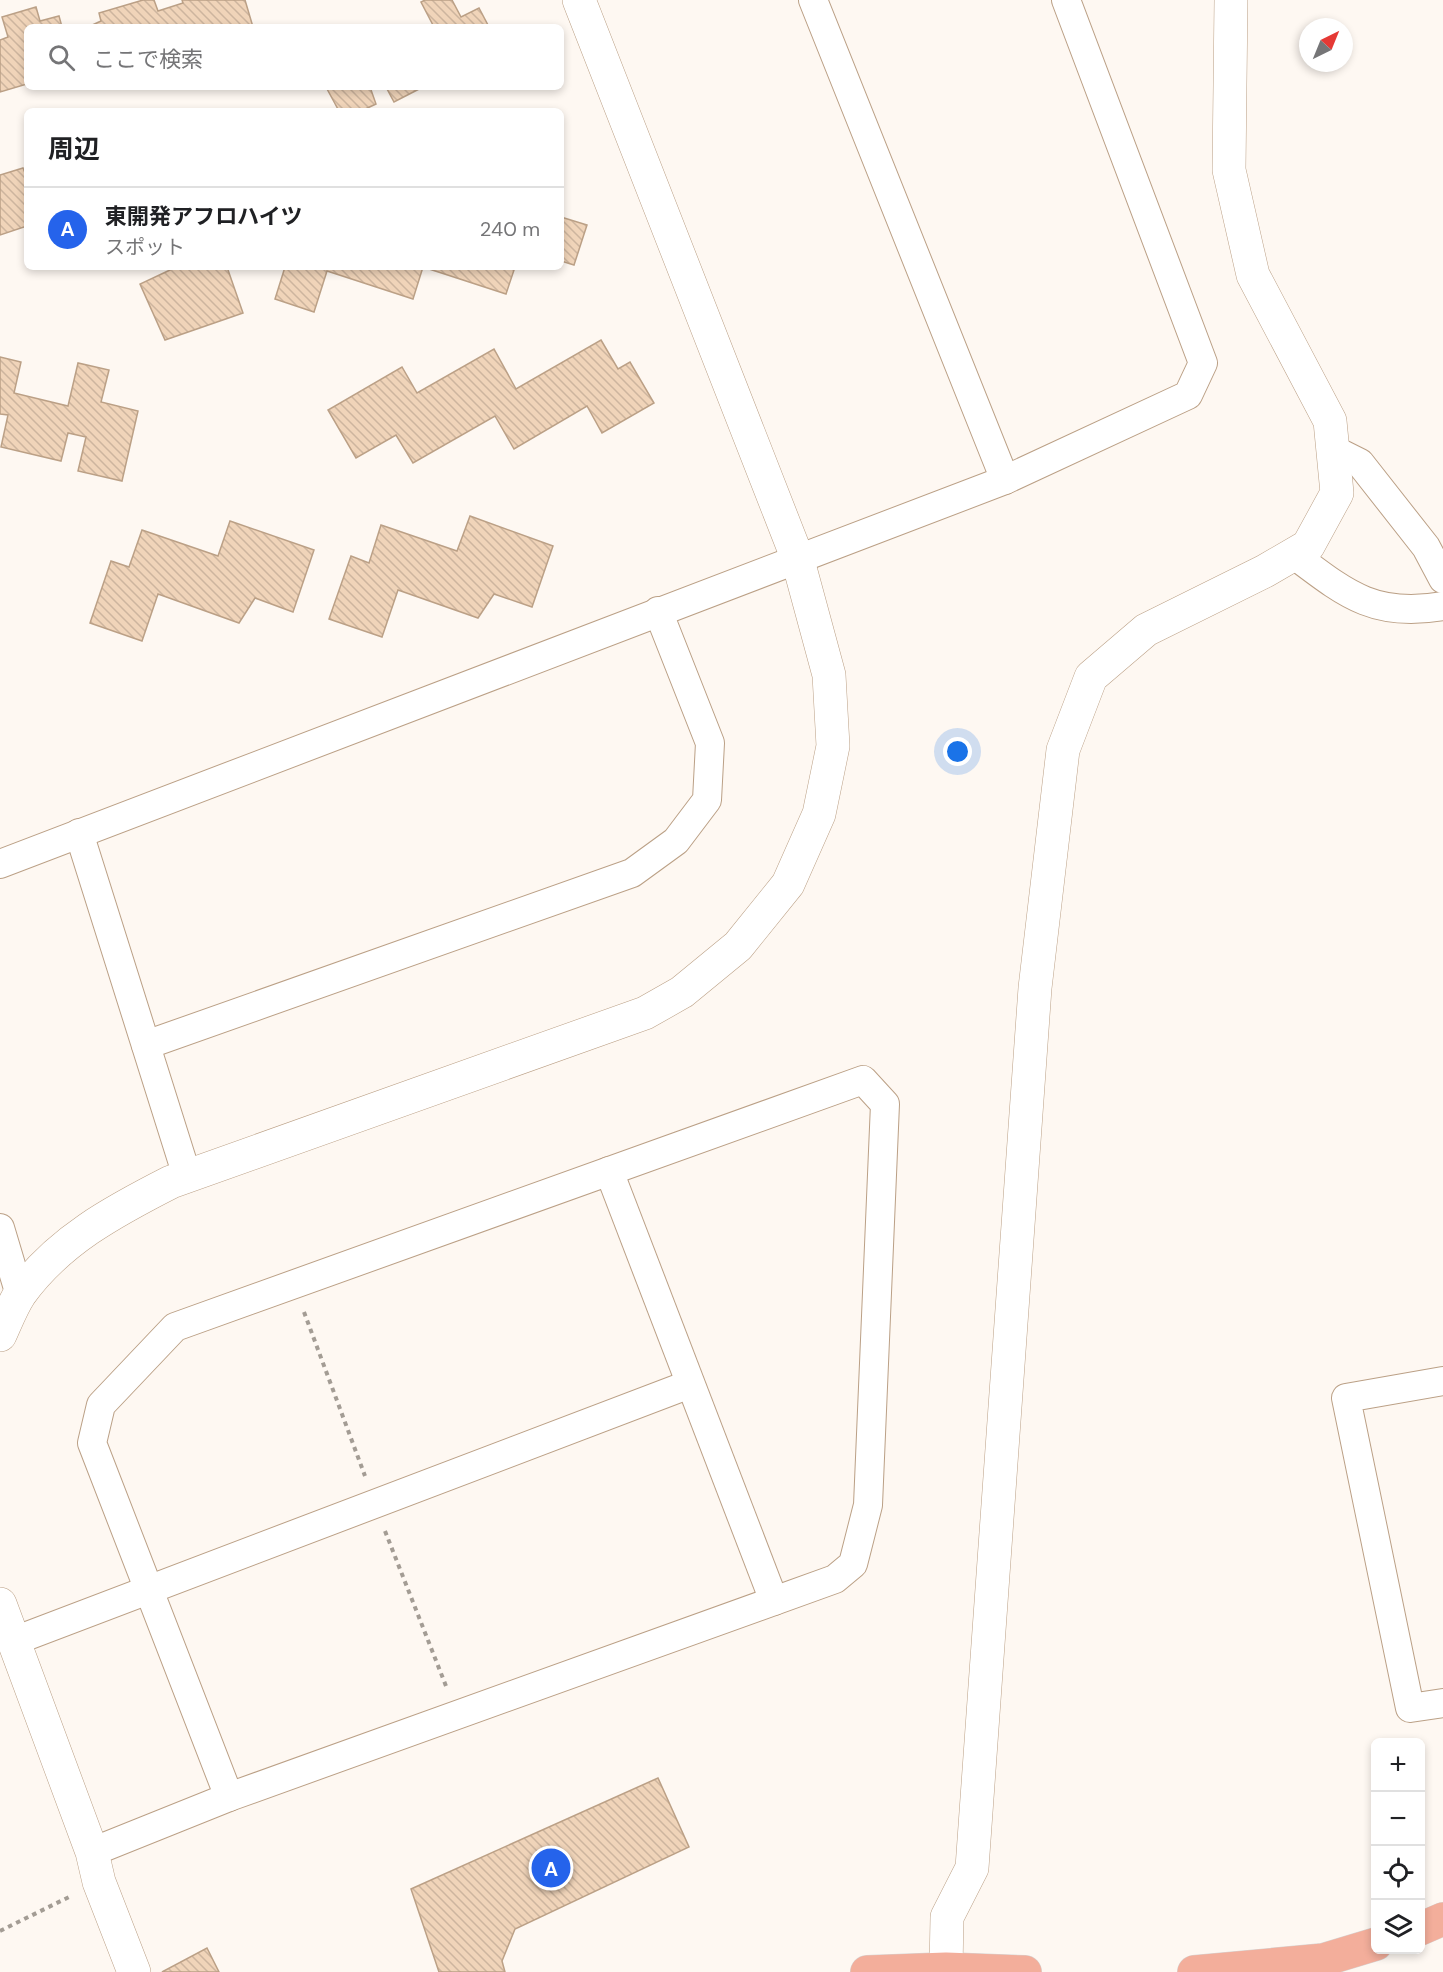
<!DOCTYPE html>
<html lang="ja">
<head>
<meta charset="utf-8">
<style>
	body { margin:0; font-family:"DM Sans","Noto Sans JP",sans-serif; background:#f6f6f6; color:#202124 }
	.controls { position:absolute; right:18px; bottom:18px; display:grid; overflow:hidden; border-radius:9px; box-shadow:0 3px 9px #0003 }
	.controls button { width:54px; height:54px; display:grid; place-items:center; padding:0; border:0; border-bottom:2px solid #e0e0e0; background:#fff; color:#202124; font:30px sans-serif }
	.compass { position:absolute; left:1299px; top:18px; width:54px; height:54px; border-radius:50%; background:#fff; box-shadow:0 3px 9px #0003; rotate:43deg }
	.you { position:absolute; left:958px; top:752px; width:21px; height:21px; margin:-15px; border:4px solid #fff; border-radius:50%; background:#1a73e8; box-shadow:0 0 0 9px #1a73e833 }
	.badge { display:grid; place-items:center; width:39px; height:39px; border-radius:50%; background:#2563eb; color:#fff; font-size:20px; font-weight:700 }
	.pin { position:absolute; translate:-50% -50%; border:3px solid #fff; box-shadow:0 2px 6px #0006 }
	.list { margin:0; padding:0; list-style:none }
	h2 { display:flex; justify-content:space-between; align-items:center; height:78px; margin:0; padding:0 24px; font-size:26px }
	h2 small { font-size:20px; font-weight:400; color:#757577 }
	.list li { display:grid; grid-template-columns:39px 1fr auto; gap:18px; align-items:center; box-sizing:border-box; height:84px; padding:0 24px; border-top:2px solid #e0e0e0 }
	.list b { display:block; font-size:22px; white-space:nowrap }
	.list p { margin:0; font-size:20px; white-space:nowrap; color:#757577 }
	.list em { font-size:20px; font-style:normal; color:#757577 }
	.icon { flex:none; width:33px; height:33px; fill:none; stroke:currentColor; stroke-width:2; stroke-linecap:round; stroke-linejoin:round }
	.map { position:relative; flex:none; width:1443px; height:1972px; overflow:hidden }
	.search { position:absolute; background:#fff; box-shadow:0 3px 9px #0003; left:24px; top:24px; width:540px; height:66px; display:flex; align-items:center; gap:15px; box-sizing:border-box; padding:0 21px; border-radius:9px; color:#757577; font-size:22px }
	.panel { position:absolute; background:#fff; box-shadow:0 3px 9px #0003; left:24px; top:108px; width:540px; height:162px; border-radius:9px }
	.map>svg:first-child { display:block }
	.building { fill:url(#building-back-hatch); stroke:#bba086; stroke-width:1.5 }
	.lines { fill:none; stroke-linecap:round; stroke-linejoin:round }
	.minor-casing { stroke:#bba086; stroke-width:30 }
	.tertiary-casing { stroke:#bba086; stroke-width:34 }
	.primary-casing { stroke:#d6d4d3; stroke-width:34 }
	.path { stroke:#a39c94; stroke-width:4; stroke-dasharray:4.5 4.5; stroke-linecap:butt }
	.minor { stroke:#fff; stroke-width:28 }
	.tertiary { stroke:#fff; stroke-width:33 }
	.primary { stroke:#f3ae9b; stroke-width:33 }
</style>
</head>
<body>
<div class="map">
<svg width="1443" height="1972" viewBox="0 0 1443 1972">
	<defs>
		<pattern id="building-back-hatch" width="6" height="6" patternUnits="userSpaceOnUse" patternTransform="scale(1.5)"><rect width="6" height="6" fill="#f0d4b9"/><path d="M-1 5l2 2M0 0l6 6M5-1l2 2" fill="none" stroke="#cdb59e"/></pattern>
	</defs>
	<rect width="100%" height="100%" fill="#fef8f2"/>
	<g class="building">
		<path d="M143,0h11l4,11 25,-8 -1,-3h63l8,27h-165l13,-6 -2,-8z"/>
		<path d="M425,0h27l9,17 18,-9 10,19h-55l-13,-25z"/>
		<path d="M36,7l4,14 19,-5 3,11h-35v57l-27,8v-52l8,-3 -6,-20z"/>
		<path d="M326,87h44l6,17 -15,7h-22z"/>
		<path d="M386,87h37l-29,15z"/>
		<path d="M23,168l4,10v48l-27,9v-60z"/>
		<path d="M561,217l26,8 -13,40 -13,-4z"/>
		<path d="M169,267h58l16,46 -78,27 -25,-56 30,-14z"/>
		<path d="M285,267h230l-9,27 -83,-27 -10,32 -86,-28 -13,41 -39,-13z"/>
		<path d="M601,340l17,29 12,-7 24,41 -52,30 -15,-27 -73,43 -19,-33 -82,47 -17,-28 -40,23 -28,-48 74,-43 15,26 77,-44 22,40z"/>
		<path d="M0,357l21,5 -7,31 54,13 10,-43 31,7 -8,32 37,9 -16,70 -44,-10 8,-34 -18,-4 -7,28 -60,-14 7,-32 -8,-1z"/>
		<path d="M470,516l83,30 -21,61 -38,-13 -16,24 -80,-28 -16,47 -53,-18 22,-63 18,7 12,-38 76,26z"/>
		<path d="M230,521l84,29 -21,62 -38,-14 -16,25 -81,-29 -16,47 -52,-18 21,-62 18,6 13,-37 76,26z"/>
		<path d="M658,1778l31,69 -174,82 -13,32 3,11h-66l-28,-83z"/>
		<path d="M207,1948l12,24h-57z"/>
	</g>
	<g class="lines">
		<defs>
			<g id="minor">
				<path d="M813,0l192,480"/>
				<path d="M1332,449l28,14 66,84 17,32"/>
				<path d="M1293,554c53,40 81,64 150,52"/>
				<path d="M79,833l108,343"/>
				<path d="M0,864l1005,-384 183,-85 15,-32 -137,-363"/>
				<path d="M146,1045l486,-172 44,-32 31,-41 3,-57 -52,-132"/>
				<path d="M863,1080l22,24 -17,401 -15,59 -18,15 -606,218 -137,-354 9,-38 74,-78z"/>
				<path d="M609,1171l165,430"/>
				<path d="M0,1228l20,67"/>
				<path d="M1443,1381l-97,17 64,310 33,-5"/>
				<path d="M14,1641l676,-257"/>
				<path d="M92,1852l137,-55"/>
			</g>
			<g id="tertiary">
				<path d="M0,1335c6,-13 12,-29 20,-41 38,-53 94,-83 151,-112l474,-169 37,-21 56,-46 50,-62 31,-70 14,-68 -4,-71 -32,-118 -218,-557"/>
				<path d="M0,1604l92,248 7,30 35,90"/>
				<path d="M946,1969l1,-52 25,-49 63,-880 28,-238 28,-73 55,-47 119,-59 43,-25 29,-53 -7,-72 -77,-146 -24,-105 2,-170"/>
			</g>
			<g id="primary">
				<path d="M1420,1929l23,-10"/>
				<path d="M867,1972l79,-3 79,3"/>
				<path d="M1194,1972l129,-12 53,-16"/>
			</g>
		</defs>
		<use href="#minor" class="minor-casing"/>
		<use href="#tertiary" class="tertiary-casing"/>
		<use href="#primary" class="primary-casing"/>
		<g class="path">
			<path d="M304,1312l61,164"/>
			<path d="M385,1531l61,155"/>
			<path d="M0,1931l69,-34"/>
		</g>
		<use href="#minor" class="minor"/>
		<use href="#tertiary" class="tertiary"/>
		<use href="#primary" class="primary"/>
	</g>
</svg>
<div class="controls">
<button>+</button>
<button>−</button>
<button><svg class="icon" aria-label="locate" viewBox="0 0 24 24"><circle cx="12" cy="12" r="6"/><path d="M12 2v4M12 18v4M2 12h4M18 12h4"/></svg></button>
<button><svg class="icon" aria-label="layers" viewBox="0 0 24 24"><path d="M12 4l9 5-9 5-9-5zM3 14l9 5 9-5"/></svg></button>
</div>
<svg class="compass" viewBox="-18 -18 36 36"><path d="M0-13l5 13h-10z" fill="#e53935"/><path d="M0 13l5-13h-10z" fill="#757577"/></svg>
<div class="you"></div>
<div class="pin badge" style="left:551px;top:1868px">A</div>
<div class="search"><svg class="icon" aria-label="search" viewBox="0 0 24 24"><circle cx="10" cy="10" r="6"/><path d="M15 15l6 6"/></svg>ここで検索</div>
<section class="panel">
<h2>周辺<small></small></h2>
<ul class="list">
<li><span class="badge">A</span><div><b>東開発アフロハイツ</b><p>スポット</p></div><em>240 m</em></li>
</ul>
</section>
</div>
</body>
</html>
